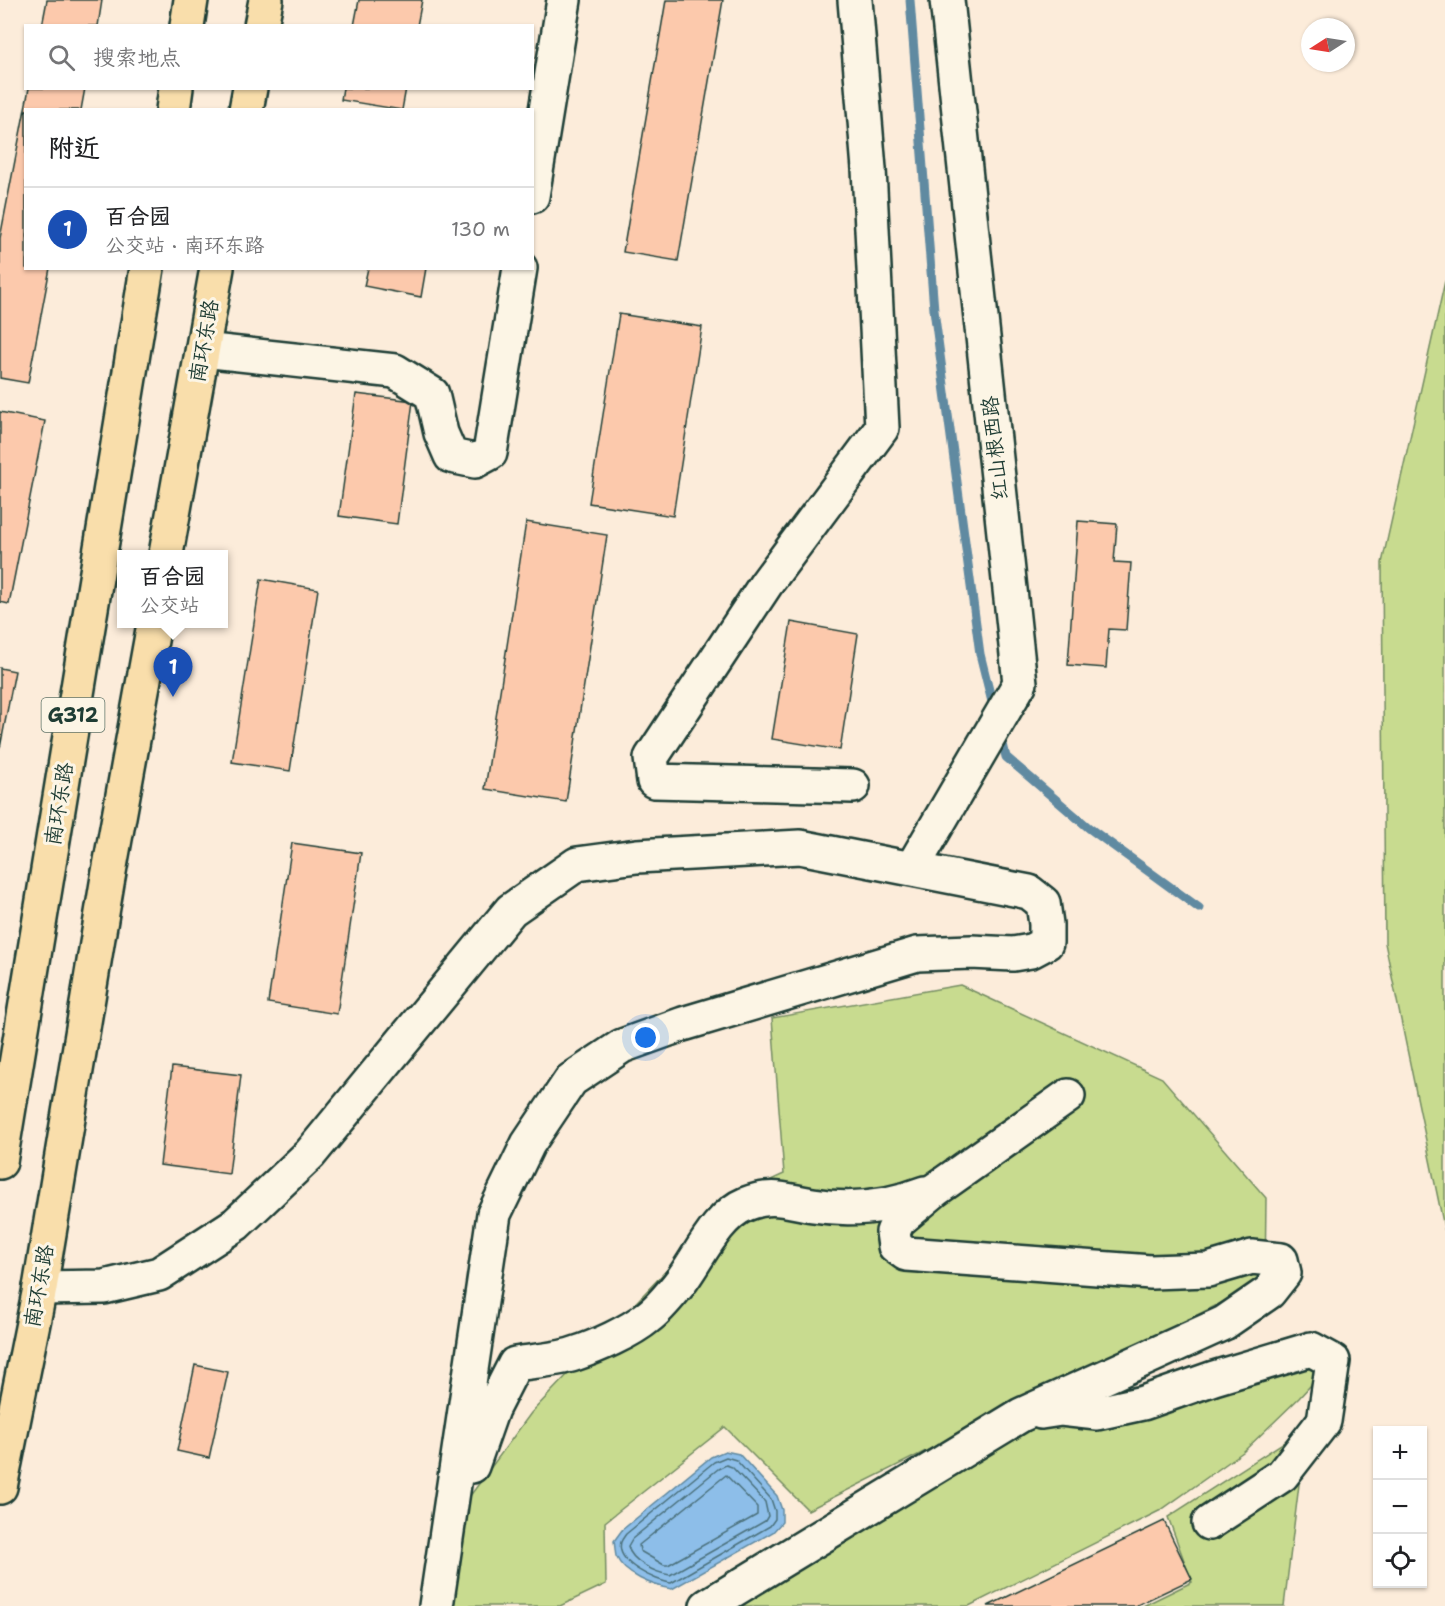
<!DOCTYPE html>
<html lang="zh">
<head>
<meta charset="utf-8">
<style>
	body { margin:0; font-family:"Shantell Sans","LXGW WenKai TC",sans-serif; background:#f2f2f2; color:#202124 }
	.controls { position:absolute; right:18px; bottom:18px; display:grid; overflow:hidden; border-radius:0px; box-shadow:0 2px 4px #0004 }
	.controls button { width:54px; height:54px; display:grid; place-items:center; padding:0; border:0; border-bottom:2px solid #e0e0e0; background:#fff; color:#202124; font:30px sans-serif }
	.compass { position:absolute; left:1301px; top:18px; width:54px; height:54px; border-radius:50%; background:#fff; box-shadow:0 2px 4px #0004; rotate:258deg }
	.you { position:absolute; left:646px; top:1038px; width:21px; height:21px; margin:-15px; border:4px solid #fff; border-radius:50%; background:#1a73e8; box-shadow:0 0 0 9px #1a73e833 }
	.badge { display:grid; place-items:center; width:39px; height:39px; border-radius:50%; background:#0f766e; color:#fff; font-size:20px; font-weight:700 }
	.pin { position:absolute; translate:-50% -50px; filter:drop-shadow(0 2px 3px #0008) }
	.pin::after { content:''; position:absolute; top:32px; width:21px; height:18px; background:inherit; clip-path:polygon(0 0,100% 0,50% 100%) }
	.popup { position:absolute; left:117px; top:550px; width:111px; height:78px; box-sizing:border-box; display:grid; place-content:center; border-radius:0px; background:#fff; filter:drop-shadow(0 2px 4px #0005); font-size:20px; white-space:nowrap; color:#757577 }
	.popup b { font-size:22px; color:#202124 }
	.popup::after { content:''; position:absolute; left:50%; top:100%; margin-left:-12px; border:12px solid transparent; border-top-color:#fff }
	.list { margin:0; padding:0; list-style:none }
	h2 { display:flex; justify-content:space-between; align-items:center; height:78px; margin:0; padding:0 24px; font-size:26px }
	h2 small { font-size:20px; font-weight:400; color:#757577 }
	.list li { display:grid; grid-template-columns:39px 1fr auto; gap:18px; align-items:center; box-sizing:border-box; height:84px; padding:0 24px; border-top:2px solid #e0e0e0 }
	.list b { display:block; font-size:22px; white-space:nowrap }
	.list p { margin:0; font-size:20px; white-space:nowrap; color:#757577 }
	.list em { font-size:20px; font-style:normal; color:#757577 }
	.icon { flex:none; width:33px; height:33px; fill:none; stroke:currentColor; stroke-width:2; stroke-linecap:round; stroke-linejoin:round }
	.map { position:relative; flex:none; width:1445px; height:1606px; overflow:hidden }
	.search { position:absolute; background:#fff; box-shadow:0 2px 4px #0004; left:24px; top:24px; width:510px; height:66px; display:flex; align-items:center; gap:15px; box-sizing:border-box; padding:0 21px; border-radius:0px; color:#757577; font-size:22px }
	.panel { position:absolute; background:#fff; box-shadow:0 2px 4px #0004; left:24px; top:108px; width:510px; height:162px; border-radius:0px }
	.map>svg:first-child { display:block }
	.green { fill:#c8db8f; stroke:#748c62; stroke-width:1.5 }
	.water { fill:#8dbee9; stroke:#618aa1; stroke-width:1.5 }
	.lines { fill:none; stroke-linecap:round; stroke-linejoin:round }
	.shore { stroke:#4b717c; stroke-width:1.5 }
	.stream { stroke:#618aa1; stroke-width:9 }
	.building { fill:#fcc9ac; stroke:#1f3d34; stroke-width:1.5 }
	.minor-casing { stroke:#1f3d34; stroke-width:38 }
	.highway-casing { stroke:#1f3d34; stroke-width:38 }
	.minor { stroke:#fcf5e5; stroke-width:33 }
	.highway { stroke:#f9deab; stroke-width:33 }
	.labels { text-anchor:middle; stroke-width:6; stroke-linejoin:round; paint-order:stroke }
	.shield { fill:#fcf5e5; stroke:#617469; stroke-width:1.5 }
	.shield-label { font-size:20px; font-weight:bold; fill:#1f3d34 }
	.street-label { font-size:21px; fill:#1f3d34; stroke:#fcf5e5 }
</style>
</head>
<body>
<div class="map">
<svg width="1445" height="1606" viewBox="0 0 1445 1606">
	<rect width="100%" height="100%" fill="#fcecda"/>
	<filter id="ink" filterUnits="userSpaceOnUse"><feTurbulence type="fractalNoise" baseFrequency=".0167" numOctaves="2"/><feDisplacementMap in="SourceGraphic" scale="12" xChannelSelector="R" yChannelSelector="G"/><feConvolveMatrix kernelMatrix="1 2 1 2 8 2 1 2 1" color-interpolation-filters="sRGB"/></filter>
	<g filter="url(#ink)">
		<g class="green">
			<path d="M1445,281v951l-60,-289 -3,-380z"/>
			<path d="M960,985l202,93 104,120 -1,83 -457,229 -83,-83 -120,95 1,62 -46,22h-110l17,-106 64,-87 207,-218 46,-21 -12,-156z"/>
			<path d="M1309,1364l7,9 -6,13 -11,12 -56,54 -82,58 -192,96h-243l280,-176z"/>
			<path d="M1306,1428l-22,178h-141l49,-24 -24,-65z"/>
		</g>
		<path class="water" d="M725,1451l14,3 38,42 5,14v12l-9,10 -101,57c-19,-3 -48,-14 -56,-33 -1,-4 -1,-10 -2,-15l8,-11 89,-73z"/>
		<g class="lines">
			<g class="shore">
				<path d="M726,1457l10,3 35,39 4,12v8l-5,7 -99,57c-15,-2 -56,-20 -50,-41 1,-3 3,-5 5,-8l88,-72z"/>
				<path d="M726,1465l6,2 33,35 3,14 -3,5 -95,54c-15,-2 -39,-14 -42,-29l4,-7 86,-70z"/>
				<path d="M726,1475l31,32v8l-89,50h-4l-24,-14 -1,-6z"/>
			</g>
			<g class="stream">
				<path d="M910,0l24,310 46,344 14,56"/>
				<path d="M1001,735l5,22 83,71 110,80"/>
			</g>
		</g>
		<g class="building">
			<path d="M47,0h55l-4,26h-56z"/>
			<path d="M359,0h63l-5,26h-63z"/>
			<path d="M666,0h57l-45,261 -55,-9z"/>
			<path d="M29,88h56l-4,22h-55v158h24l-22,115 -28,-5v-140z"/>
			<path d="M343,88h63l-4,22 -61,-10z"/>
			<path d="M368,268h58l-5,29 -57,-11z"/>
			<path d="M619,314l83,13 -29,189 -84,-13z"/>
			<path d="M356,394l57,7 -16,123 -58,-8z"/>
			<path d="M0,412l45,9 -36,183 -9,-2z"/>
			<path d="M1078,521l39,3 -3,38 17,1 -5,67 -17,-1 -3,39 -38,-3z"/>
			<path d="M526,522l81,13 -41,267 -81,-13z"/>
			<path d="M261,579l57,10 -28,182 -58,-9z"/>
			<path d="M791,622l67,12 -18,116 -68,-11z"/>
			<path d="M0,668l15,3 -15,77z"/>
			<path d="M292,843l69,10 -24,161 -69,-11z"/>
			<path d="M172,1067l69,8 -12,99 -69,-9z"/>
			<path d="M195,1365l33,7 -19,86 -32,-7z"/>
			<path d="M1164,1521l28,58 -57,27h-147z"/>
		</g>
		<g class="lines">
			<defs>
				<g id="minor">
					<path d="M532,196l32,-196"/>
					<path d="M203,350l192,21 37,23 9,39 10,23 24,5 15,-8 30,-185"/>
					<path d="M853,786l-199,-5 -3,-23 115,-174 116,-156 -13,-259 -14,-169"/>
					<path d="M912,868l108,-185 -73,-683"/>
					<path d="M40,1288l64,-1 55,-13 77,-50 74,-70 201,-244 66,-46 60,-8 163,-9 229,45 14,11 3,21v19l-15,8 -18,3 -42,-2 -54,2 -234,70 -61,22 -51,34 -43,64 -34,70 -58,392"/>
					<path d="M1041,1412l20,-3 36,4 46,-10 71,-25 97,-29 22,12 -9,60 -42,54 -73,48"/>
					<path d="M472,1466l20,-57 23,-45c19,-3 41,-4 59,-10 22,-7 56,-22 74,-37 11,-8 22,-22 31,-33 19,-24 37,-68 67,-80 27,-11 41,-3 67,1 38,6 76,2 112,-12"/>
					<path d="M707,1606l314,-191 203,-92 45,-31 15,-19 -3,-13 -29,-3 -44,13 -57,2 -245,-18 -11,-8 -2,-14 5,-11 37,-31 133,-94"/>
				</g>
				<g id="highway">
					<path d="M187,26l4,-26"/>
					<path d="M261,26l5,-26"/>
					<path d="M173,110l3,-22"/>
					<path d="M246,110l4,-22"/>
					<path d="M166,554l51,-286"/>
					<path d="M0,1162l147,-894"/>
					<path d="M0,1487l40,-199 67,-405 47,-259"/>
				</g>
			</defs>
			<use href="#minor" class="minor-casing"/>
			<use href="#highway" class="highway-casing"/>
			<use href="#minor" class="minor"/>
			<use href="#highway" class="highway"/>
		</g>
	</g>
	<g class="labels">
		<rect class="shield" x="41.5" y="698" width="63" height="34" rx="4.5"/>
		<g class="shield-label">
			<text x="73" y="722">G312</text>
		</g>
		<g class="street-label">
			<text transform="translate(204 341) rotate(-80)" y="7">南环东路</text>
			<text transform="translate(995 448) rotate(-96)" y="7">红山根西路</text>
			<text transform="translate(59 804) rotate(-81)" y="7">南环东路</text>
			<text transform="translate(39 1286) rotate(-80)" y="7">南环东路</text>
		</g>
	</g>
</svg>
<div class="controls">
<button>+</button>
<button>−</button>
<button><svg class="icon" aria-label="locate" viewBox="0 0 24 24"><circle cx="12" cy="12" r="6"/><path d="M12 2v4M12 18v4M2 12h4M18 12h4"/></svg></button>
</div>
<svg class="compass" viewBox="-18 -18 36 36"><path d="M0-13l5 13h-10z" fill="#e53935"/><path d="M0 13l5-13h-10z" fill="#757577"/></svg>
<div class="you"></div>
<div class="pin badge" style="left:173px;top:697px;background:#1a4fb4">1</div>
<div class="popup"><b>百合园</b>公交站</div>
<div class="search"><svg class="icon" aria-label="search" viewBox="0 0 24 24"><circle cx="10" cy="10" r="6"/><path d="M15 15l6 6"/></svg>搜索地点</div>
<section class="panel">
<h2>附近<small></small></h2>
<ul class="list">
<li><span class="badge" style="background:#1a4fb4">1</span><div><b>百合园</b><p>公交站 · 南环东路</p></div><em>130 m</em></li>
</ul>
</section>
</div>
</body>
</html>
